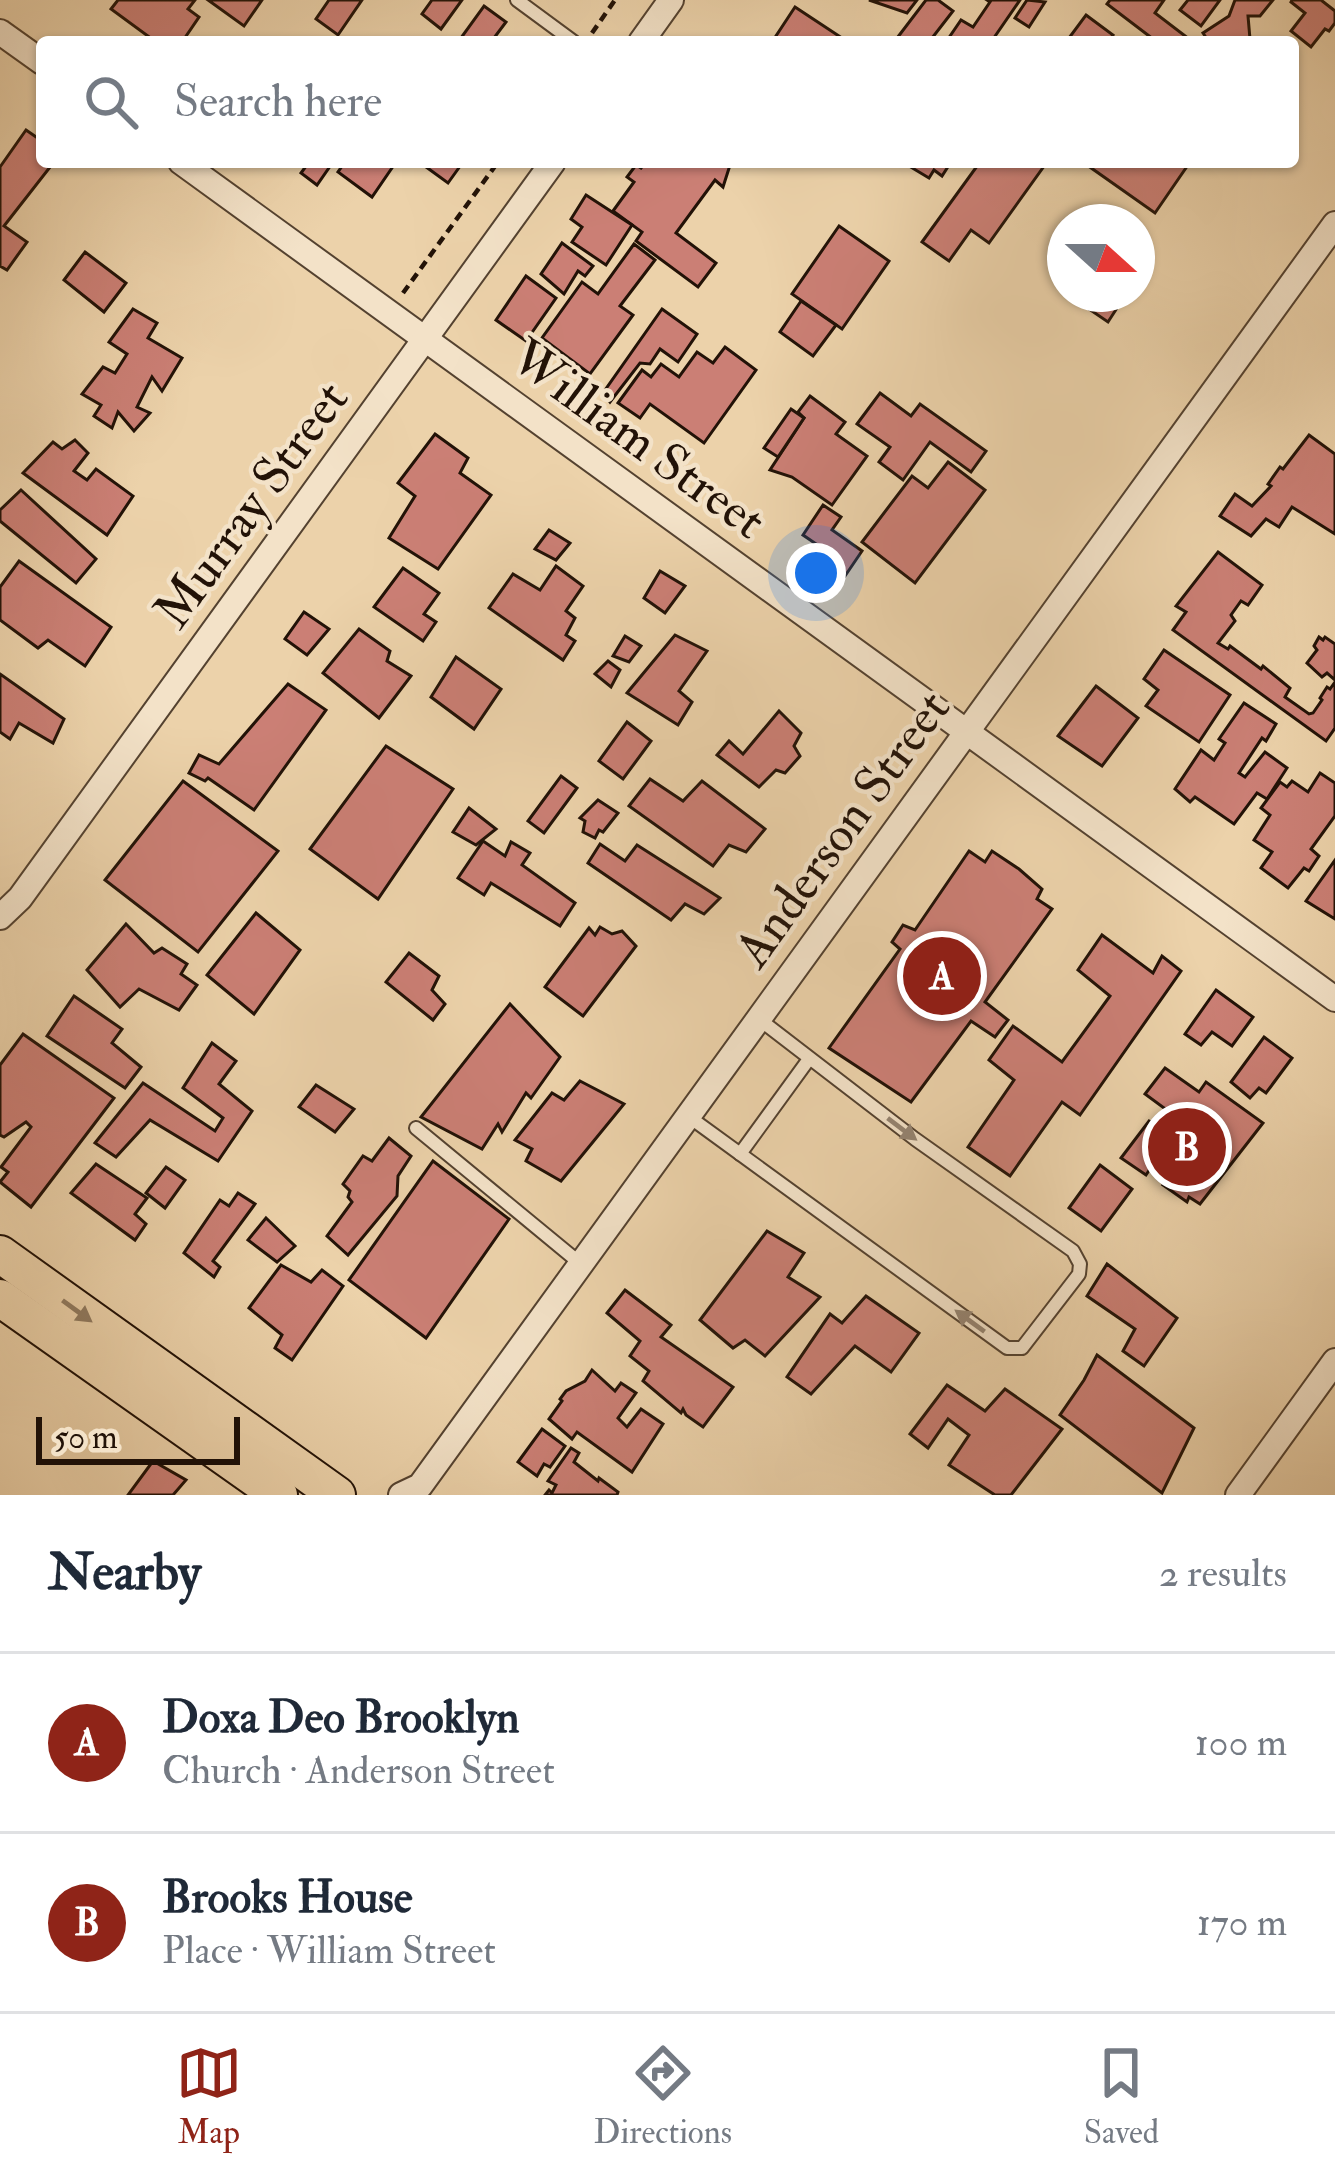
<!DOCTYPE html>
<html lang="en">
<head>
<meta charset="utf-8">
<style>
	body { margin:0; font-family:"IM FELL Double Pica",serif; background:#f2f2f3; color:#1f2937 }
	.compass { position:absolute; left:1047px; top:204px; width:108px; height:108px; border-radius:50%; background:#fff; box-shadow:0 3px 9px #0004; rotate:111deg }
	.scale { position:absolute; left:36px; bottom:30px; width:204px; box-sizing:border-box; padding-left:12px; border:6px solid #221207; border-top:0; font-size:33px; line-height:42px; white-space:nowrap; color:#221207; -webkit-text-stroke:9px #f3e2c8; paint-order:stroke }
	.you { position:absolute; left:816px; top:573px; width:42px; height:42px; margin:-30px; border:9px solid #fff; border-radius:50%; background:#1a73e8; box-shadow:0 0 0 18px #1a73e833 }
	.badge { display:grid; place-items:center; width:78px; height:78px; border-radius:50%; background:#8f2418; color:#fff; font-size:39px; font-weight:700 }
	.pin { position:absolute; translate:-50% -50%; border:6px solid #fff; box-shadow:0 3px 12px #0006 }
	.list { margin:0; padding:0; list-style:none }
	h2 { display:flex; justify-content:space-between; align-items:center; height:156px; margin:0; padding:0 48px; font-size:51px }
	h2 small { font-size:39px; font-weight:400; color:#747a83 }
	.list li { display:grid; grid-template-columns:78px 1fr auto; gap:36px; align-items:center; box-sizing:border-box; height:180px; padding:0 48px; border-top:3px solid #e0e1e3 }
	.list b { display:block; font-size:45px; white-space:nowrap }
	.list p { margin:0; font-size:39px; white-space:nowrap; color:#747a83 }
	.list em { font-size:39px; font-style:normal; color:#747a83 }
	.icon { flex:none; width:66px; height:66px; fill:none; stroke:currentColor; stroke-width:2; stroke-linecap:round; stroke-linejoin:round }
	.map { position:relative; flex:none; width:1335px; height:1495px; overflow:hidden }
	.search { position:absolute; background:#fff; box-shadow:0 3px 9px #0004; left:36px; right:36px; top:36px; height:132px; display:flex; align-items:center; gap:30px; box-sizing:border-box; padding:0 42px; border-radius:12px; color:#747a83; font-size:45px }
	.sheet { height:516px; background:#fff }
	nav { display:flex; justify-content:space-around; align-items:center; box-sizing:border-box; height:168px; border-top:3px solid #e0e1e3; background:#fff; font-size:33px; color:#747a83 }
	nav a { display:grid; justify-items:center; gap:6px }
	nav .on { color:#8f2418 }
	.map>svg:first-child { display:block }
	.building { fill:#cb7f75; stroke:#221207; stroke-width:3 }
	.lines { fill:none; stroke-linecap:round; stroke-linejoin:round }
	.service-casing { stroke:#544230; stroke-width:16 }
	.minor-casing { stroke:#544230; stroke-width:28 }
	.primary-casing { stroke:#221207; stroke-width:40 }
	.path { stroke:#221207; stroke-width:4.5; stroke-dasharray:9 6; stroke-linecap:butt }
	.service { stroke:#f3e2c8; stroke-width:12 }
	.minor { stroke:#f3e2c8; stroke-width:24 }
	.primary { stroke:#ecd2aa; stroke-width:36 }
	.oneway { fill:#958471 }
	.oneway2 { fill:#917c61 }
	.labels { text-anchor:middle; stroke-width:9; stroke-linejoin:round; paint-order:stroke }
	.street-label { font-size:51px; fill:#221207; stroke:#f3e2c8 }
</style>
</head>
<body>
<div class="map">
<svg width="1335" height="1495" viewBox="0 0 1335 1495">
	<rect width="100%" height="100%" fill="#ecd2aa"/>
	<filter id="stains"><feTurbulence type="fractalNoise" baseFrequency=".00167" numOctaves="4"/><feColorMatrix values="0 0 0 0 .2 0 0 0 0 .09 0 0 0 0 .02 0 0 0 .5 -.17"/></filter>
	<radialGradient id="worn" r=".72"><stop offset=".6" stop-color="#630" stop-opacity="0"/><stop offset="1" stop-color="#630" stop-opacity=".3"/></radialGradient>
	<g class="building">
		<path d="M118,0h77l-7,9 11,8 -17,25h-26l-45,-33z"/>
		<path d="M208,0h54l-18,26z"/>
		<path d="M329,0h33l-24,35 -22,-16z"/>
		<path d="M432,0h30l-21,29 -19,-15z"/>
		<path d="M869,0h48l-10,13z"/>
		<path d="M926,0h12l15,11 -24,31h-35z"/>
		<path d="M987,0h33l-29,42h-45l15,-22 12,7 17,-25z"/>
		<path d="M1027,0l18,2 -16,25 -14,-9z"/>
		<path d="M1110,0h54l-9,13 38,29h-36l-50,-38z"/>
		<path d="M1188,0h32l-19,26 -21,-16z"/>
		<path d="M1235,0h38l-13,16h-12l2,23 -4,3h-37l-6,-9 26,-17z"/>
		<path d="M1292,0h29l14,11v12l-6,8 -4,-2 -14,18 -20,-16 14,-18 -14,-11z"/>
		<path d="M484,6l22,16 -15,20h-33z"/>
		<path d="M795,7l53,35h-76z"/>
		<path d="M1086,15l27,20 -5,7h-42z"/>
		<path d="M26,130l16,11v21h12l-50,64 23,16 -20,28 -7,-4v-99z"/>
		<path d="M309,162h24l-16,23 -16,-12z"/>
		<path d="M345,162h51l-24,35 -34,-25z"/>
		<path d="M424,162h39l-15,21 -26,-19z"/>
		<path d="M646,162h85l-8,25 -8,-7 -39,53 40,30 -18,24 -62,-46 6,-9 -29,-21 21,-29 -7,-5 9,-12 5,3z"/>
		<path d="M951,162l-9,14 -8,-6 -5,8 -25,-15z"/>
		<path d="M980,162h67l-58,81 -18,-13 -22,31 -27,-19z"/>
		<path d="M1089,162h101l-35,51 -68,-48z"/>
		<path d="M586,195l46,30 -26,40 -34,-23 10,-15 -11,-8z"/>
		<path d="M839,226l50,35 -47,68 -50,-35z"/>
		<path d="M562,243l31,23 -8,10 -7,-5 -14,23 -23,-20z"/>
		<path d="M634,244l21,16 -35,46 13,9 -43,59 -48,-36 40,-56 16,12z"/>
		<path d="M85,252l41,31 -22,29 -40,-32z"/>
		<path d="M526,276l30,22 -30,43 -30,-21z"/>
		<path d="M1067,294h59l-18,28z"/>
		<path d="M801,301l35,24 -23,31 -33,-24z"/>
		<path d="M133,309l24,14 -9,15 34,20 -20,33 -10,-14 -15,30 13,6 -16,18 -16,-19 -6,16 -18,-12 7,-11 -19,-11 21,-27 12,6 12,-19 -18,-12z"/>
		<path d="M662,309l35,25 -19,28 -18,-13 -10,15 -10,-1 -30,39 -7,-9z"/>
		<path d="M725,347l31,23 -52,73 -54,-39 -10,14 -22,-15 24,-33 9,7 10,-13 18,13 18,-25 16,11z"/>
		<path d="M880,393l31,23 9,-12 66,47 -15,21 -41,-30 -27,38 -24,-18 11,-15 -33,-23z"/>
		<path d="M810,396l35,26 -9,12 31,22 -35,49 -40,-28 -22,-7 34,-52 -6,-6z"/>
		<path d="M791,409l13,9 -26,39 -14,-9z"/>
		<path d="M435,434l33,24 -8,15 31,22 -53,74 -49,-31 26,-42 -17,-13z"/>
		<path d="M1309,435l26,19v80l-43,-27 -13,20 -13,-8 -15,17 -31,-20 15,-22 17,12 19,-20 -3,-2 12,-17 3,2z"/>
		<path d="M75,440l13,13 -14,18 13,9 9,-11 37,27 -26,39 -84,-62 30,-31 9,7z"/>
		<path d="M948,462l37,28 -70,93 -53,-41 50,-66 16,12z"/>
		<path d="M21,490l75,69 -20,24 -76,-62v-11z"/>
		<path d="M823,505l18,12 -9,13 30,21 -17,25 -26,-18 6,-8 -22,-15z"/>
		<path d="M549,530l21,13 -14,17 -21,-11z"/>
		<path d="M1218,552l44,33 -14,20 -7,-4 -10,14 4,6 -17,22 10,6 2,-3 31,23 2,-3 27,22 -5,9 24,17 4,-1 9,-13 -2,-2 7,-11 3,2 5,-7v46l-9,13 -153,-111 13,-18 -10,-6z"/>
		<path d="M19,561l92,66 -26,39 -37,-26 -10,8 -38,-28v-33z"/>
		<path d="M556,566l27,20 -17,25 9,7 -9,17 9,6 -12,19 -74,-52 24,-34 27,16z"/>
		<path d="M403,568l36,25 -15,21 12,8 -13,19 -49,-34z"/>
		<path d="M660,571l25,15 -20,27 -21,-15z"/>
		<path d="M304,612l25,17 -22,26 -22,-16z"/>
		<path d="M359,629l31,22 -3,10 24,15 -32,42 -56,-45z"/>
		<path d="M675,635l32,16 -28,40 13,11 -14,23 -51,-32z"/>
		<path d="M625,636l16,10 -12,16 -16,-6z"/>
		<path d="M1319,637l4,3 2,-3 10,7v36l-8,-7 -5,4 -15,-14 10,-13 -3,-4z"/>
		<path d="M1164,650l66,45 -31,47 -53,-36 12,-16 -14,-11z"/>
		<path d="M456,657l45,32 -27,40 -43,-32z"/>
		<path d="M608,661l12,9 -9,17 -16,-13z"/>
		<path d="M0,674l64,45 -11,24 -34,-20 -9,16 -10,-7z"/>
		<path d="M288,684l38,26 -72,100 -46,-32 -3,3 -16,-8 10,-18 20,9z"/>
		<path d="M1096,686l42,32 -36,48 -44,-30z"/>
		<path d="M1244,703l32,21 -10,17 -4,-3 -23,35 6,4 20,-25 22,16 -20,31 -10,-6 -23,31 -39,-27 -5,5 -15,-13 26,-39 13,10 11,-17 -6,-4z"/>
		<path d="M779,711l22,22 -7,13 6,10 -15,17 -9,-3 -17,17 -42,-32 12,-14 14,13z"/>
		<path d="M627,722l24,19 -28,38 -24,-18z"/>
		<path d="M386,746l67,43 -75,110 -68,-50z"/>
		<path d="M1320,773l15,10v33l-24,33 8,7 -10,15 -5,-3 -16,20 -27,-20 11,-16 -18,-12 16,-25 -9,-7 19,-26 7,5 5,-6 16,11z"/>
		<path d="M561,776l16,12 -33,45 -16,-12z"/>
		<path d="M650,779l33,22 19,-20 63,48 -19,23 -17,-7 -16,21 -84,-60z"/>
		<path d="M183,781l95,70 -80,101 -93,-72z"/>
		<path d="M598,800l20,13 -15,19 -4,-2 -4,8 -12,-6 2,-11 -5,-3z"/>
		<path d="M469,808l27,21 -20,16 -23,-13z"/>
		<path d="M483,841l22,15 6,-14 19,11 -8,12 53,38 -15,23 -69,-43 -7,12 -26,-17z"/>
		<path d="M600,844l25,17 12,-16 83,53 -16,16 -19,-10 -14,16 -83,-57z"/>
		<path d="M969,851l16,11 7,-11 27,18 23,20 -5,10 15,10 -67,93 23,18 -13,17 -24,-16 -60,81 -82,-54 71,-99 -8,-7 11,-17 12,5z"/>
		<path d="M1335,860v59l-29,-18z"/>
		<path d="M256,913l44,37 -46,64 -47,-39z"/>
		<path d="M126,924l28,29 8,-5 25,16 -6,10 16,11 -18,25 -40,-21 -19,18 -33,-37z"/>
		<path d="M600,927l12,7 10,-3 14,15 -53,70 -38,-29 44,-59 6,7z"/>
		<path d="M1102,935l51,38 9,-17 19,15 -101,144 -18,-13 -52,74 -42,-29 46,-67 -25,-20 24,-34 49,36 48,-66 -32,-26z"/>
		<path d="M409,953l30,23 -7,14 13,14 -12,16 -47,-38z"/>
		<path d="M1216,990l37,27 -21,29 -20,-14 -11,13 -16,-11z"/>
		<path d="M74,996l48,33 -10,14 29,24 -16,21 -78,-52z"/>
		<path d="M510,1004l50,53 -29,41 -5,-5 -24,39 -4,-8 -16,25 -61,-32z"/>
		<path d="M23,1034l91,64 -83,109 -31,-25 8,-10 -7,-5 30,-40 -5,-5 -22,15 -4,-2v-70z"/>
		<path d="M1264,1037l28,21 -26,35 -7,-5 -9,10 -19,-16z"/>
		<path d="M212,1043l24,18 -17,23 33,27 -34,50 -68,-41 -34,37 -21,-14 48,-60 72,48 8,-13 -40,-30z"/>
		<path d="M1165,1068l34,24 7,-10 57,41 -63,81 -11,-7 -2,5 -24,-17 11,-13 -18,-12 -10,15 -25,-17 28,-37 19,14 11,-16 -34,-25z"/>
		<path d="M580,1081l44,23 -63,77 -35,-20 6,-12 -17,-9 37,-47 12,7z"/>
		<path d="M316,1085l38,24 -19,23 -36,-25z"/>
		<path d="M389,1138l22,18 -13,20 -1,20 -49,59 -21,-19 25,-34 -4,-5 2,-6 -7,-7 20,-28 9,5z"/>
		<path d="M433,1161l76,58 -83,119 -77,-58z"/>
		<path d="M96,1164l51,34 -12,16 11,10 -11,16 -64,-47z"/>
		<path d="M1100,1165l32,24 -31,42 -32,-23z"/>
		<path d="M166,1167l19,13 -20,28 -19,-15z"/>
		<path d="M238,1193l17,11 -42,57 7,6 -6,10 -30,-24 36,-53 9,6z"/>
		<path d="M266,1218l29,28 -18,16 -29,-22z"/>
		<path d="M767,1231l37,22 -16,24 32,20 -55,59 -20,-16 -12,8 -33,-28z"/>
		<path d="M1107,1264l70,54 -33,48 -21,-15 12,-22 -48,-33z"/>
		<path d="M281,1265l30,17 11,-12 21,16 -51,74 -17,-12 7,-13 -33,-27z"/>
		<path d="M625,1290l46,35 -10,12 72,50 -30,40 -17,-12 -3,-6 -2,4 -38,-32 6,-10 -19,-15 10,-15 -33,-28z"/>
		<path d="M866,1296l53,37 -28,39 -36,-26 -44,48 -24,-17 43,-63 12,9z"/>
		<path d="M1097,1355l97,73 -32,65 -102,-78 24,-35z"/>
		<path d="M592,1370l23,21 6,-8 15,10 -18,25 9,9 14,-18 22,15 -31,48 -55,-40 -5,7 -23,-20 13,-18 -2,-2 6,-8 19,-10z"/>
		<path d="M947,1385l38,26 20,-22 57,40 -51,66h-16l-46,-30 20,-30 -21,-16 -20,29 -18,-14z"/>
		<path d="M542,1429l23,17 -15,21 -6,-3 -7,12 -19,-14z"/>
		<path d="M571,1448l8,5 -5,9 24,19 1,-3 19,14 -1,3h-72l4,-5 3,3 4,-8 -8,-4z"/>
		<path d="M153,1461l33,19 -13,15h-45z"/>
	</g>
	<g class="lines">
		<defs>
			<g id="service">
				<path d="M517,0l57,42"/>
				<path d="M688,1116l319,232h15l57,-74 1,-10 -7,-13 -158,-112 -156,-120"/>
				<path d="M416,1128l165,136"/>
				<path d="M740,1154l69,-95"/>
			</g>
			<g id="minor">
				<path d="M0,32l42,30"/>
				<path d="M641,42l30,-42"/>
				<path d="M181,162l1154,837"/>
				<path d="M0,917l20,-19 533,-736"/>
				<path d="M401,1495l19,-9 915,-1262"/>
				<path d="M1238,1495l97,-134"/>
			</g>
			<g id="primary">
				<path d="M0,1254l337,241"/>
				<path d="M0,1298l279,197"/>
			</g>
		</defs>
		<use href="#service" class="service-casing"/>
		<use href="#minor" class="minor-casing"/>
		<use href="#primary" class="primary-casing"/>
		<g class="path">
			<path d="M592,33l23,-33"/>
			<path d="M403,293l95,-131"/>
		</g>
		<use href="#service" class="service"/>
		<use href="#minor" class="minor"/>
		<use href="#primary" class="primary"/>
	</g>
	<defs><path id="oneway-solid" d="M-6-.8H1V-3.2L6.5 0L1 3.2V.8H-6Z" transform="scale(3)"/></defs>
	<g class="oneway">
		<use href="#oneway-solid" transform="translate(902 1129) rotate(37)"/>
		<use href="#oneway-solid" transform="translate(970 1321) rotate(-144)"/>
	</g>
	<use class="oneway2" href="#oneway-solid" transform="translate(77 1311) rotate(36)"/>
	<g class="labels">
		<g class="street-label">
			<text transform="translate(639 438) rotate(36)" y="18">William Street</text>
			<text transform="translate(250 504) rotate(-54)" y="18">Murray Street</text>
			<text transform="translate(841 828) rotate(-54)" y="18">Anderson Street</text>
		</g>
	</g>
	<rect width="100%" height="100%" filter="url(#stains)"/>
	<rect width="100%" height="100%" fill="url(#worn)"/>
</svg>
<svg class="compass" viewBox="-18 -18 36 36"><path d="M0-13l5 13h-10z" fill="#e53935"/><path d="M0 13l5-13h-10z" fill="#747a83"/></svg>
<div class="scale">50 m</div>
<div class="you"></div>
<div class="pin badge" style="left:942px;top:976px">A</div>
<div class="pin badge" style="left:1187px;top:1147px">B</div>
<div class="search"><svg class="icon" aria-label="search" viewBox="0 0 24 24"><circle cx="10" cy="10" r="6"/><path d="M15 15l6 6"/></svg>Search here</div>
</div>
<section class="sheet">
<h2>Nearby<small>2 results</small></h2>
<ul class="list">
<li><span class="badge">A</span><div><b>Doxa Deo Brooklyn</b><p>Church · Anderson Street</p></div><em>100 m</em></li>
<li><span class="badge">B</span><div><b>Brooks House</b><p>Place · William Street</p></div><em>170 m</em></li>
</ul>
</section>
<nav>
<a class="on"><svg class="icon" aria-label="map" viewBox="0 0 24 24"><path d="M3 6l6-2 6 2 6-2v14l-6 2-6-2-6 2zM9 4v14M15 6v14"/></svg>Map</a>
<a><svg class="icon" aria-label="directions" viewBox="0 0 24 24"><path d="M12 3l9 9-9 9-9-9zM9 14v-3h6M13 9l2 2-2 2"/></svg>Directions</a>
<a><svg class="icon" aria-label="saved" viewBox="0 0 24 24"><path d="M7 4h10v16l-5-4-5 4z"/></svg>Saved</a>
</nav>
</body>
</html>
